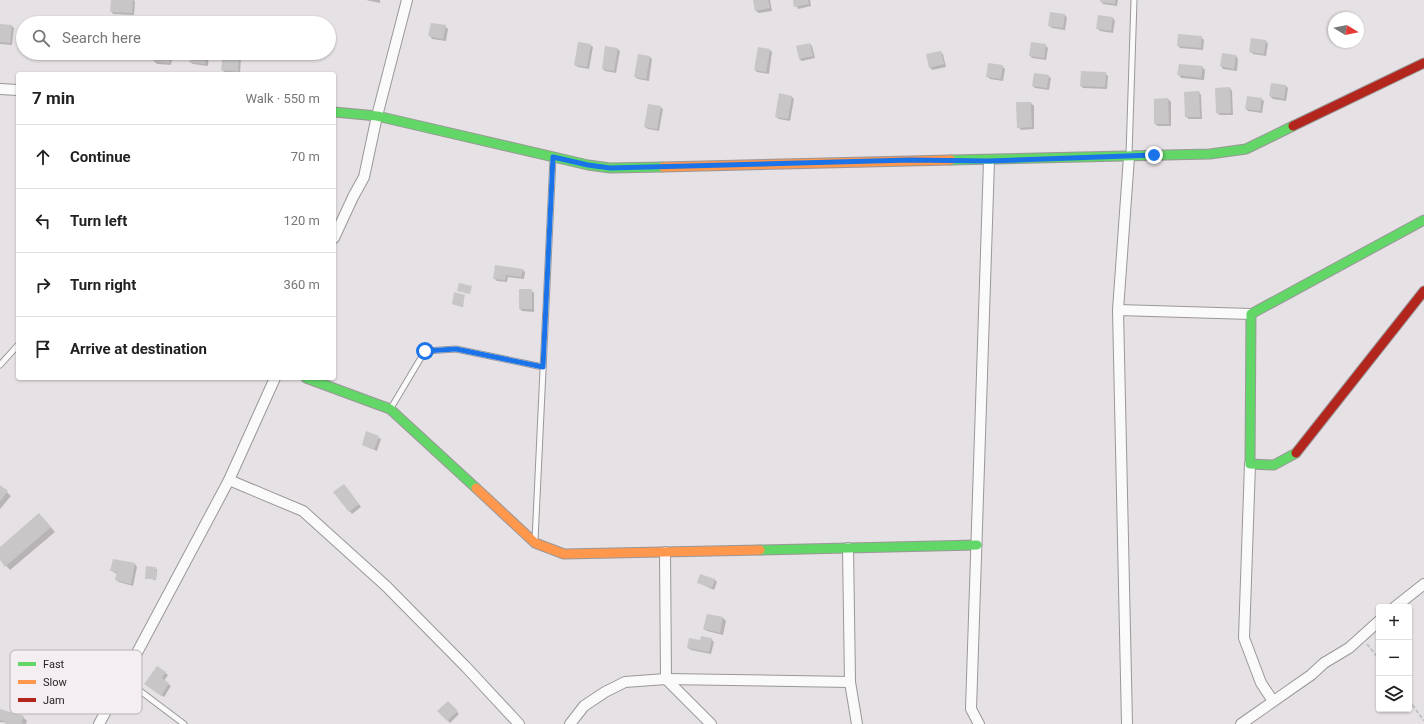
<!DOCTYPE html>
<html lang="en">
<head>
<meta charset="utf-8">
<style>
	body { margin:0; font-family:Roboto,sans-serif; background:#f2f2f2; color:#222 }
	.controls { position:absolute; right:12px; bottom:12px; display:grid; overflow:hidden; border-radius:4px; box-shadow:0 1px 3px #0004 }
	.controls button { width:36px; height:36px; display:grid; place-items:center; padding:0; border:0; border-bottom:1px solid #e0e0e0; background:#fff; color:#222; font:20px sans-serif }
	.compass { position:absolute; left:1328px; top:12px; width:36px; height:36px; border-radius:50%; background:#fff; box-shadow:0 1px 3px #0004; rotate:100deg }
	.stop { position:absolute; width:12px; height:12px; margin:-9px; border:3px solid #1a73e8; border-radius:50%; background:#fff }
	.stop.end { background:#1a73e8; border-color:#fff; box-shadow:0 1px 4px #0008 }
	.list { margin:0; padding:0; list-style:none }
	h2 { display:flex; justify-content:space-between; align-items:center; height:52px; margin:0; padding:0 16px; font-size:17px }
	h2 small { font-size:13px; font-weight:400; color:#767676 }
	.list li { display:grid; grid-template-columns:26px 1fr auto; gap:12px; align-items:center; box-sizing:border-box; height:64px; padding:0 16px; border-top:1px solid #e0e0e0 }
	.list b { display:block; font-size:15px; white-space:nowrap }
	.list em { font-size:13px; font-style:normal; color:#767676 }
	.icon { flex:none; width:22px; height:22px; fill:none; stroke:currentColor; stroke-width:2; stroke-linecap:round; stroke-linejoin:round }
	.map { position:relative; flex:none; width:1424px; height:724px; overflow:hidden }
	.search { position:absolute; background:#fff; box-shadow:0 1px 3px #0004; left:16px; top:16px; width:320px; height:44px; display:flex; align-items:center; gap:10px; box-sizing:border-box; padding:0 14px; border-radius:22px; color:#767676; font-size:15px }
	.panel { position:absolute; background:#fff; box-shadow:0 1px 3px #0004; left:16px; top:72px; width:320px; height:308px; border-radius:4px }
	.map>svg:first-child { display:block }
	.shadow { fill:#0003 }
	.building { fill:#c9c6c7 }
	.lines { fill:none; stroke-linecap:round; stroke-linejoin:round }
	.lane-casing { stroke:#9a9799; stroke-width:7 }
	.street-casing { stroke:#9a9799; stroke-width:12 }
	.fast-casing { stroke:#9a9799; stroke-width:11 }
	.slow-casing { stroke:#9a9799; stroke-width:11 }
	.jam-casing { stroke:#9a9799; stroke-width:11 }
	.path { stroke:#c2c2c2; stroke-width:2; stroke-dasharray:4 2; stroke-linecap:butt }
	.lane { stroke:#fbfafb; stroke-width:5 }
	.street { stroke:#fbfafb; stroke-width:10 }
	.fast { stroke:#63d668; stroke-width:9 }
	.slow { stroke:#ff974d; stroke-width:9 }
	.jam { stroke:#b3261e; stroke-width:9 }
	.route { stroke:#1a73e8; stroke-width:5 }
	.key { fill:#f4edf1; stroke:#b6b1b4; stroke-width:1 }
	.key-label { font-size:11px; fill:#262425 }
</style>
</head>
<body>
<div class="map">
<svg width="1424" height="724" viewBox="0 0 1424 724">
	<rect width="100%" height="100%" fill="#e6e1e4"/>
	<g class="shadow">
		<path d="M112,0h22l1,2 -1,13 -21,-1 -2,-3z"/>
		<path d="M366,0h14v3z"/>
		<path d="M754,0h16l2,11 -13,2 -3,-2z"/>
		<path d="M794,0h16l1,6 -13,3z"/>
		<path d="M1101,0h17l-1,6 -14,-2z"/>
		<path d="M1065,15l2,3 -2,12 -13,-2 -3,-3z"/>
		<path d="M1113,18l2,3 -2,12 -13,-2 -3,-3z"/>
		<path d="M0,25l12,1 2,2 -2,17 -12,-1z"/>
		<path d="M445,26l3,3 -2,12 -14,-2 -2,-3z"/>
		<path d="M1201,37l3,3 -1,10 -23,-2 -2,-3z"/>
		<path d="M1266,41l2,3 -2,12 -13,-2 -3,-3z"/>
		<path d="M810,44l2,2 3,12 -13,3 -3,-2z"/>
		<path d="M590,45l3,2 -4,22 -11,-2 -3,-2z"/>
		<path d="M1045,45l3,3 -2,12 -14,-2 -2,-3z"/>
		<path d="M617,49l3,2 -4,22 -11,-2 -2,-2z"/>
		<path d="M770,50l2,2 -3,22 -12,-2 -2,-2z"/>
		<path d="M940,52l3,2 3,13 -14,3 -2,-3z"/>
		<path d="M121,53h17v7l-15,-1 -3,-3z"/>
		<path d="M155,53h18l-2,12 -14,-1 -3,-3z"/>
		<path d="M191,53h18l-1,13 -15,-2 -3,-2z"/>
		<path d="M224,53l15,1 2,3 -1,17 -15,-2 -3,-2z"/>
		<path d="M1223,54l13,2 2,3 -1,12 -14,-2 -2,-3z"/>
		<path d="M650,57l2,2 -3,22 -11,-2 -3,-2z"/>
		<path d="M1002,66l3,3 -2,12 -13,-2 -3,-3z"/>
		<path d="M1202,67l3,3 -1,10 -23,-2 -2,-3z"/>
		<path d="M1105,73l3,3 -1,13 -24,-1 -2,-2z"/>
		<path d="M1048,76l3,2 -2,12 -14,-2 -2,-2z"/>
		<path d="M1286,86l2,2 -2,13 -13,-2 -3,-3z"/>
		<path d="M1230,88l2,3 1,24h-13l-3,-2z"/>
		<path d="M1199,92l2,3 1,24h-13l-3,-2z"/>
		<path d="M791,96l3,3 -4,22 -11,-2 -3,-2z"/>
		<path d="M1168,99l3,3v24h-13l-3,-2v-24z"/>
		<path d="M1261,99l3,2 -2,12 -14,-2 -2,-2z"/>
		<path d="M1031,103l3,3v23l-13,1 -3,-3z"/>
		<path d="M660,107l3,2 -4,22 -11,-2 -3,-2z"/>
		<path d="M522,269l3,3 -1,7 -16,-2 -1,5 -10,-1 -3,-3z"/>
		<path d="M531,290l3,3v19l-12,-1 -2,-2z"/>
		<path d="M464,296l-1,11 -10,-3z"/>
		<path d="M367,433l14,6 -4,12 -14,-6z"/>
		<path d="M0,486l11,10 -11,13z"/>
		<path d="M346,487l15,20 -9,7 -17,-22z"/>
		<path d="M43,518l12,14 -45,38 -10,-11v-11z"/>
		<path d="M135,564l2,3 -4,19 -14,-4 -3,-2 1,-6 -5,-3z"/>
		<path d="M147,567l10,2 -1,11 -10,-2z"/>
		<path d="M714,579l3,3 -3,8 -15,-7z"/>
		<path d="M707,615l16,3 3,3 -3,14 -16,-4 -3,-2z"/>
		<path d="M711,639l3,3 -3,12 -20,-4 -3,-2z"/>
		<path d="M158,667l10,8 -4,6 7,5 -7,11 -17,-12z"/>
		<path d="M448,702l11,12 -9,9 -11,-12z"/>
		<path d="M0,710l23,7 4,4 -1,3 -26,-2z"/>
	</g>
	<g class="building">
		<path d="M111,0h22l-1,13 -22,-1z"/>
		<path d="M753,0h15l2,8 -15,3z"/>
		<path d="M793,0h15l1,4 -15,3z"/>
		<path d="M1100,0h15v4l-15,-2z"/>
		<path d="M1050,12l15,2 -2,14 -15,-2z"/>
		<path d="M1098,15l15,2 -2,14 -15,-2z"/>
		<path d="M431,23l15,2 -3,14 -15,-3z"/>
		<path d="M0,24l12,1 -2,18 -10,-1z"/>
		<path d="M1178,34l24,2 -1,12 -24,-2z"/>
		<path d="M1251,38l15,2 -2,14 -15,-2z"/>
		<path d="M578,42l13,2 -4,23 -13,-2z"/>
		<path d="M1031,42l15,2 -2,14 -15,-2z"/>
		<path d="M810,43l3,13 -14,3 -3,-13z"/>
		<path d="M605,46l13,2 -4,23 -12,-2z"/>
		<path d="M758,47l12,2 -4,23 -12,-2z"/>
		<path d="M941,51l3,13 -15,4 -3,-14z"/>
		<path d="M120,53h16l-1,5 -16,-1z"/>
		<path d="M154,53h16l-1,10 -16,-2z"/>
		<path d="M190,53h17l-2,11 -16,-2z"/>
		<path d="M223,53h16l-1,19 -17,-2z"/>
		<path d="M1222,53l14,2 -2,14 -14,-3z"/>
		<path d="M638,54l12,2 -4,23 -12,-2z"/>
		<path d="M988,63l15,2 -2,14 -15,-2z"/>
		<path d="M1179,64l24,2 -2,12 -24,-3z"/>
		<path d="M1081,71l25,1 -1,15 -25,-1z"/>
		<path d="M1034,73l15,2 -2,13 -15,-2z"/>
		<path d="M1271,83l15,2 -2,14 -15,-3z"/>
		<path d="M1230,87l1,26h-15l-1,-25z"/>
		<path d="M1199,91l1,26h-15l-1,-25z"/>
		<path d="M779,93l13,3 -4,23 -13,-2z"/>
		<path d="M1247,96l15,2 -2,13 -15,-2z"/>
		<path d="M1168,98l1,26h-15v-25z"/>
		<path d="M1016,102h15l1,25 -15,1z"/>
		<path d="M648,104l13,2 -4,23 -13,-2z"/>
		<path d="M495,265l28,4 -2,8 -15,-2 -1,5 -12,-1z"/>
		<path d="M459,283l13,3 -2,8 -13,-3z"/>
		<rect x="519" y="289" width="13" height="20"/>
		<path d="M454,292l11,3 -3,12 -10,-3z"/>
		<path d="M366,431l13,5 -5,14 -12,-5z"/>
		<path d="M344,484l15,20 -10,8 -16,-20z"/>
		<path d="M0,485l8,6 -8,10z"/>
		<path d="M39,513l12,14 -46,40 -5,-7v-13z"/>
		<path d="M113,559l22,4 -4,21 -16,-4 2,-8 -7,-1z"/>
		<path d="M146,566l10,1v12h-11z"/>
		<path d="M700,574l15,5 -3,9 -15,-5z"/>
		<path d="M707,614l16,3 -3,16 -17,-4z"/>
		<path d="M701,636l11,2 -3,14 -22,-4 2,-10 11,2z"/>
		<path d="M157,666l9,6 -4,6 7,5 -8,13 -17,-12z"/>
		<path d="M448,701l10,10 -11,10 -10,-10z"/>
		<path d="M0,709l24,7 -3,8h-16l1,-2 -6,-2z"/>
	</g>
	<g class="lines">
		<defs>
			<g id="lane">
				<path d="M1129,155l5,-155"/>
				<path d="M0,365l18,-20"/>
				<path d="M391,408l34,-57 31,-2 87,18"/>
				<path d="M535,540l18,-382"/>
				<path d="M123,678l61,46"/>
			</g>
			<g id="street">
				<path d="M0,89l18,1"/>
				<path d="M334,238l19,-41 11,-20 13,-61 30,-116"/>
				<path d="M1118,310l11,-153"/>
				<path d="M275,378l-46,102 74,31 83,75 80,81 53,57"/>
				<path d="M1250,464l-6,174 17,45 12,18"/>
				<path d="M848,548l2,134 7,42"/>
				<path d="M665,552l1,127 45,45"/>
				<path d="M1395,607l29,-23"/>
				<path d="M99,724l130,-244"/>
				<path d="M570,724l14,-18 21,-14 20,-10 41,-3 184,3"/>
				<path d="M979,724l-8,-15 18,-548"/>
				<path d="M1127,724l-9,-414 133,4"/>
				<path d="M1241,724l70,-49 13,-12 25,-15 30,-27"/>
			</g>
			<g id="fast">
				<path d="M334,112l43,4 211,49 22,3 53,-1"/>
				<path d="M951,160l259,-6 36,-5 47,-23"/>
				<path d="M306,378l84,31 86,79"/>
				<path d="M1296,453l-22,12 -24,-1 1,-150 173,-94"/>
				<path d="M760,550l217,-5"/>
			</g>
			<g id="slow">
				<path d="M663,167l288,-7"/>
				<path d="M476,488l59,55 29,11 196,-4"/>
			</g>
			<g id="jam">
				<path d="M1293,126l131,-63"/>
				<path d="M1296,453l128,-162"/>
			</g>
		</defs>
		<use href="#lane" class="lane-casing"/>
		<use href="#street" class="street-casing"/>
		<use href="#fast" class="fast-casing"/>
		<use href="#slow" class="slow-casing"/>
		<use href="#jam" class="jam-casing"/>
		<g class="path">
			<path d="M1367,644l12,15"/>
			<path d="M1409,700l15,21"/>
		</g>
		<use href="#lane" class="lane"/>
		<use href="#street" class="street"/>
		<use href="#fast" class="fast"/>
		<use href="#slow" class="slow"/>
		<use href="#jam" class="jam"/>
	</g>
	<g class="lines">
		<path class="route" d="M425,351l31,-2 87,18 10,-210 35,8 22,3 300,-8 79,1 165,-6"/>
	</g>
	<rect x="10" y="650" width="132" height="64" rx="6" class="key"/>
	<rect x="18" y="662" width="18" height="4" fill="#63d668"/>
	<rect x="18" y="680" width="18" height="4" fill="#ff974d"/>
	<rect x="18" y="698" width="18" height="4" fill="#b3261e"/>
	<g class="key-label">
		<text x="43" y="668">Fast</text>
		<text x="43" y="686">Slow</text>
		<text x="43" y="704">Jam</text>
	</g>
</svg>
<div class="controls">
<button>+</button>
<button>−</button>
<button><svg class="icon" aria-label="layers" viewBox="0 0 24 24"><path d="M12 4l9 5-9 5-9-5zM3 14l9 5 9-5"/></svg></button>
</div>
<svg class="compass" viewBox="-18 -18 36 36"><path d="M0-13l5 13h-10z" fill="#e53935"/><path d="M0 13l5-13h-10z" fill="#767676"/></svg>
<div class="stop" style="left:425px;top:351px"></div>
<div class="stop end" style="left:1154px;top:155px"></div>
<div class="search"><svg class="icon" aria-label="search" viewBox="0 0 24 24"><circle cx="10" cy="10" r="6"/><path d="M15 15l6 6"/></svg>Search here</div>
<section class="panel">
<h2>7 min<small>Walk · 550 m</small></h2>
<ul class="list">
<li><svg class="icon" aria-label="ahead" viewBox="0 0 24 24"><path d="M12 20V5M6 11l6-6 6 6"/></svg><div><b>Continue</b></div><em>70 m</em></li>
<li><svg class="icon" aria-label="left" viewBox="0 0 24 24"><path d="M17 20v-9H6M10 6l-5 5 5 5"/></svg><div><b>Turn left</b></div><em>120 m</em></li>
<li><svg class="icon" aria-label="right" viewBox="0 0 24 24"><path d="M7 20v-9h11M14 6l5 5-5 5"/></svg><div><b>Turn right</b></div><em>360 m</em></li>
<li><svg class="icon" aria-label="arrive" viewBox="0 0 24 24"><path d="M6 21V4h12l-3 4 3 4H6"/></svg><div><b>Arrive at destination</b></div></li>
</ul>
</section>
</div>
</body>
</html>
